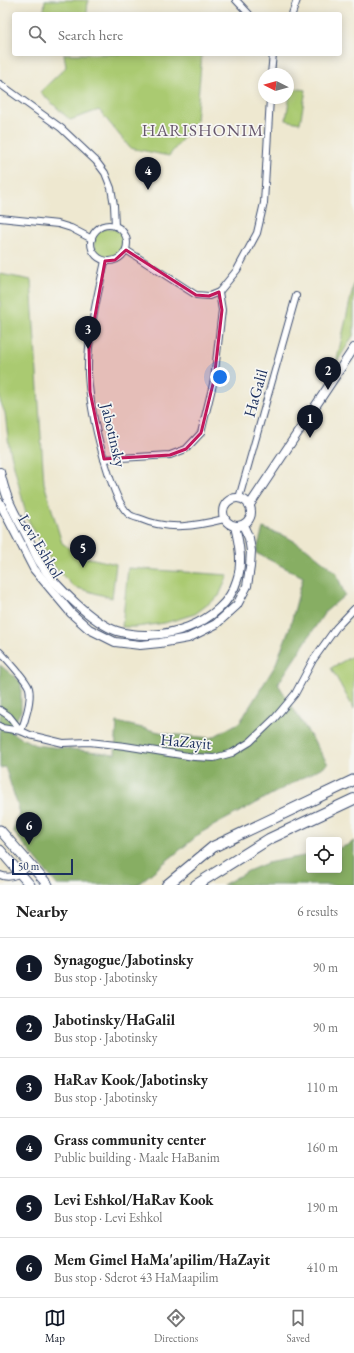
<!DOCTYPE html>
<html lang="en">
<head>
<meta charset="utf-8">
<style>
	body { margin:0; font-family:"EB Garamond",serif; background:#f2f2f2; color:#222 }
	.controls { position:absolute; right:12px; bottom:12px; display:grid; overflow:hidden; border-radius:4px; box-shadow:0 2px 10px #0003 }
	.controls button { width:36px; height:36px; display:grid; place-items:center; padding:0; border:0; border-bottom:1px solid #e0e0e0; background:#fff; color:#222; font:20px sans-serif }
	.compass { position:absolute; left:258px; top:68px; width:36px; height:36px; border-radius:50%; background:#fff; box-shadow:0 2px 10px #0003; rotate:276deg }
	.scale { position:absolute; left:12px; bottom:10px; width:61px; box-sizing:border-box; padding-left:4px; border:2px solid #1b2f5e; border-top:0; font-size:11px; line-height:14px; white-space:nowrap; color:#1b2f5e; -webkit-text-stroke:3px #f6f6f2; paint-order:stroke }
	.you { position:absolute; left:220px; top:377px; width:14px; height:14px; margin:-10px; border:3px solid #fff; border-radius:50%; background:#1a73e8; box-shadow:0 0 0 6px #1a73e833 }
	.badge { display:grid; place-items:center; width:26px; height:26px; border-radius:50%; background:#111827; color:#fff; font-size:13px; font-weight:700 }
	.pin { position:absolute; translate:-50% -33px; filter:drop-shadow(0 1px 2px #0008) }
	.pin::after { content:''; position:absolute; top:21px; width:14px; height:12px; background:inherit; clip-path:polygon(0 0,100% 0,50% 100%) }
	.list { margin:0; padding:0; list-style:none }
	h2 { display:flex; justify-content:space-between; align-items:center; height:52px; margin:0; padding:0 16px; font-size:17px }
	h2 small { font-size:13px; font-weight:400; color:#767676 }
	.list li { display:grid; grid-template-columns:26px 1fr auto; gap:12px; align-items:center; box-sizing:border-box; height:60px; padding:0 16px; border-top:1px solid #e0e0e0 }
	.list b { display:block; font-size:15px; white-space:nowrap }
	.list p { margin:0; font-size:13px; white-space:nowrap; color:#767676 }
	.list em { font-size:13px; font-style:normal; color:#767676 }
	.icon { flex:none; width:22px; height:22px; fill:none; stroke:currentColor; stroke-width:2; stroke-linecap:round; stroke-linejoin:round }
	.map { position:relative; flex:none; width:354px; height:885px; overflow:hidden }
	.search { position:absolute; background:#fff; box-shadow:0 2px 10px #0003; left:12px; right:12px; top:12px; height:44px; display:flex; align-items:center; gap:10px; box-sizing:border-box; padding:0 14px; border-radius:4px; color:#767676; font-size:15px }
	.sheet { height:412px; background:#fff }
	nav { display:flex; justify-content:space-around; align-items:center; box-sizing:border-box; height:56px; border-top:1px solid #e0e0e0; background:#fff; font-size:11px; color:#767676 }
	nav a { display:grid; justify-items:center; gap:2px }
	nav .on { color:#111827 }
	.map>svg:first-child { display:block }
	.green { fill:#aaca71; stroke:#627c68 }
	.forest { fill:#87ae63; stroke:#516e60 }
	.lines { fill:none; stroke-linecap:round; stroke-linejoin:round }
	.minor-casing { stroke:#3b4b6f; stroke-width:8 }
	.tertiary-casing { stroke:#3b4b6f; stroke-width:10 }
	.secondary-casing { stroke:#3b4b6f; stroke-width:11 }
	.trunk-casing { stroke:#3b4b6f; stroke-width:12 }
	.minor { stroke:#fff; stroke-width:6 }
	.tertiary { stroke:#fff; stroke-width:8 }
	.secondary { stroke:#fff; stroke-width:9 }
	.trunk { stroke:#fff; stroke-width:10 }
	.marked { fill:#c2185b; fill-opacity:0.2; stroke:#c2185b; stroke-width:3; stroke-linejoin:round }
	.labels { text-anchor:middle; stroke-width:3.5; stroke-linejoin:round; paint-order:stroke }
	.street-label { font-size:16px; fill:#1b2f5e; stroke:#f6f6f2 }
	.neighbourhood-label { font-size:17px; letter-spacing:1px; fill:#66566c; stroke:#f6f6f2 }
</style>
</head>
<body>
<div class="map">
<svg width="354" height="885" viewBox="0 0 354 885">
	<rect width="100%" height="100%" fill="#f6f6f2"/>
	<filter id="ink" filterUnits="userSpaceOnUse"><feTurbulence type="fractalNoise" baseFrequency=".025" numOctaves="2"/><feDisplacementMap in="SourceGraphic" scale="8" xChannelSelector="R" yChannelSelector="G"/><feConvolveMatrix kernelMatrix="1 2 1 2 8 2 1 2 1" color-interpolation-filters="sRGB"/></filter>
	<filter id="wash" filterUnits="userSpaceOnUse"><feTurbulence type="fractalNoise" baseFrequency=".012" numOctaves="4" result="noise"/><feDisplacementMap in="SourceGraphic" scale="16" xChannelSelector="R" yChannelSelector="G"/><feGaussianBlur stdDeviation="0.9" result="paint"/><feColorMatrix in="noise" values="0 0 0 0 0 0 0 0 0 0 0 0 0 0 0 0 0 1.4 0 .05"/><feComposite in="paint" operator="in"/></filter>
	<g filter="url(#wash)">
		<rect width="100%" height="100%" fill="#eee8d0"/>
		<g class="green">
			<path d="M45,0h43l-1,14 -43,-3z"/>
			<path d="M64,54h138l-6,67 -27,35 -39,-8 -31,-38 -29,10 -30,-28 26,-25z"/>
			<path d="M291,88l15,2 -6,33 -14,-3z"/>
			<circle cx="109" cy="243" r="15"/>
			<path d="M0,274l31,6 13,203 18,60 18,13 36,8 -4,34 -38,-11 -19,-19 -28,-50 -18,-72 -4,-33 -5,-12z"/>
			<path d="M354,283v51l-18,30z"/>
			<path d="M128,568l100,7 -9,21 -24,18 -30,9 -29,4h-14z"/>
			<path d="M354,655v54l-23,-41z"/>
		</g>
		<g class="forest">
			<path d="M263,528l24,9 19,11 30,24 9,23 -20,17 -47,72 50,80 -126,68 -65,53h-80l-44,-54 7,-18 -15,-46 -5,1v-103l21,17v29l-11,21 25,13 80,9 2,-32 51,12 43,4 29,-16 35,-56 15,-39 13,-50 -47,-24z"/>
			<path d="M354,841v44h-131l25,-14 19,-8 42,-8v15h30v-22l9,-3z"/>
		</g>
	</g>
	<g filter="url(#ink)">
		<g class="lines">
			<defs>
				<g id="minor">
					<path d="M236,0l13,14"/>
					<path d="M292,14l5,-14"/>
					<path d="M271,74l2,-20"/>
					<path d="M0,84l61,44 35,33 9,12 6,15 3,17 1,21"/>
					<path d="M0,218l58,6 13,4 21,11"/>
					<circle cx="109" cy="243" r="18"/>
					<path d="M126,250l70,45 13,1 10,-4 18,-22 20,-37 7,-30 6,-105"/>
					<path d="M105,261c-8,37 -18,76 -17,113 2,33 10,67 20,98 4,12 11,35 22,43 3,2 8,3 11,4 28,12 55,7 83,0"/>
					<path d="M104,459l66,-4 16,-6 15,-16 13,-53 8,-70 -3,-18"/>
					<path d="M239,498l57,-202"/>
					<path d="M0,652c6,6 27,29 29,36 3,11 -4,33 -8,43"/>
					<path d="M0,710l9,6 12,15"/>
					<path d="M0,726l2,2 19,3 9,4 33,8 26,-1 36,4 69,11 20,1 18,-5 18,-11 24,-23 21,-25 18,-34 23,-32 18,-19"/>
					<path d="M0,875c12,5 21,-2 30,-10"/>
				</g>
				<g id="tertiary">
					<path d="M0,472c2,8 4,16 7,24 5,14 13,27 20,40 5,9 8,19 14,28 13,21 52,59 76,67 42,13 107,-6 120,-51 6,-17 2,-37 -2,-54"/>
					<circle cx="237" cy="512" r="14"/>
					<path d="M0,503l34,66 37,44 18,16 26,13 25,3 20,-2 28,-5 28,-14 21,-19 10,-19 3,-19 1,-16 -2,-13 -6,-13"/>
					<path d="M249,506l105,-158"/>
				</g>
				<g id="secondary">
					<path d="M0,830l48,55"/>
					<path d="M0,850l30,35"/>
				</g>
				<g id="trunk">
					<path d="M167,885l46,-38 141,-67"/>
					<path d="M196,885l73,-46 85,-40"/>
				</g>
			</defs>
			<use href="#minor" class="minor-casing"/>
			<use href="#tertiary" class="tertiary-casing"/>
			<use href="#secondary" class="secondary-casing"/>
			<use href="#trunk" class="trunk-casing"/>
			<use href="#minor" class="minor"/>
			<use href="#tertiary" class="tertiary"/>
			<use href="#secondary" class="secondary"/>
			<use href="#trunk" class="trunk"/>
		</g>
	</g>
	<path class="marked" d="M126,250l70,45 13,1 10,-4 3,18 -8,70 -13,53 -15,16 -16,6 -66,4 -14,-67 -1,-43 16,-88 10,-1z"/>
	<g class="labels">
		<g class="street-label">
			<text transform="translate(255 393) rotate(-74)" y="6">HaGalil</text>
			<text transform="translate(114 435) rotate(77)" y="6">Jabotinsky</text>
			<text transform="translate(41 546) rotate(59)" y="6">Levi Eshkol</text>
			<text transform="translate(186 741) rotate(5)" y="6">HaZayit</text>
		</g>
		<g class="neighbourhood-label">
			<text x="203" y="136">HARISHONIM</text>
		</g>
	</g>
</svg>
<div class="controls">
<button><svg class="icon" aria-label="locate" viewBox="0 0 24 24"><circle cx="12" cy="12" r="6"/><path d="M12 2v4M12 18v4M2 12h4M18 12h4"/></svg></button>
</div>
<svg class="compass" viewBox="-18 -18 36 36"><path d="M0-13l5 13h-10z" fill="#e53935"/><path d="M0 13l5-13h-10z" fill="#767676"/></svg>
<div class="scale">50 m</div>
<div class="you"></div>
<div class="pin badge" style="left:310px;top:438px">1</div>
<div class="pin badge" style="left:328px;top:390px">2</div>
<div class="pin badge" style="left:88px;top:349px">3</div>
<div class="pin badge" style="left:148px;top:190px">4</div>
<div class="pin badge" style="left:83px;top:568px">5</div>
<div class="pin badge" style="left:29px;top:845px">6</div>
<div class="search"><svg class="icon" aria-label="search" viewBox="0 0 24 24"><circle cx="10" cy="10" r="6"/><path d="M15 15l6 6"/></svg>Search here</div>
</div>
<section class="sheet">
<h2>Nearby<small>6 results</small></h2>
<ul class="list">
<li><span class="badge">1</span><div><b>Synagogue/Jabotinsky</b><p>Bus stop · Jabotinsky</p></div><em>90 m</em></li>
<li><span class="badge">2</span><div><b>Jabotinsky/HaGalil</b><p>Bus stop · Jabotinsky</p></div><em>90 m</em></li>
<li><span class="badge">3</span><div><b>HaRav Kook/Jabotinsky</b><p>Bus stop · Jabotinsky</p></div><em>110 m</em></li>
<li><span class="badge">4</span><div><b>Grass community center</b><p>Public building · Maale HaBanim</p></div><em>160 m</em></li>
<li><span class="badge">5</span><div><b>Levi Eshkol/HaRav Kook</b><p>Bus stop · Levi Eshkol</p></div><em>190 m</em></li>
<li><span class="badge">6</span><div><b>Mem Gimel HaMa'apilim/HaZayit</b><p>Bus stop · Sderot 43 HaMaapilim</p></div><em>410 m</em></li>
</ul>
</section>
<nav>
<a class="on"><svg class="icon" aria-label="map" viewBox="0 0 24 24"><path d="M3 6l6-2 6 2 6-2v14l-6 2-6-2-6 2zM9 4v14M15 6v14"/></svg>Map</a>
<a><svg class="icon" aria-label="directions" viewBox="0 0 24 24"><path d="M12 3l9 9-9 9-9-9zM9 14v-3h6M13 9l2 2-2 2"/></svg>Directions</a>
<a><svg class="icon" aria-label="saved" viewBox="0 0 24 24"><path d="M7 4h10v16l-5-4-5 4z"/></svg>Saved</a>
</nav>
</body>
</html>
